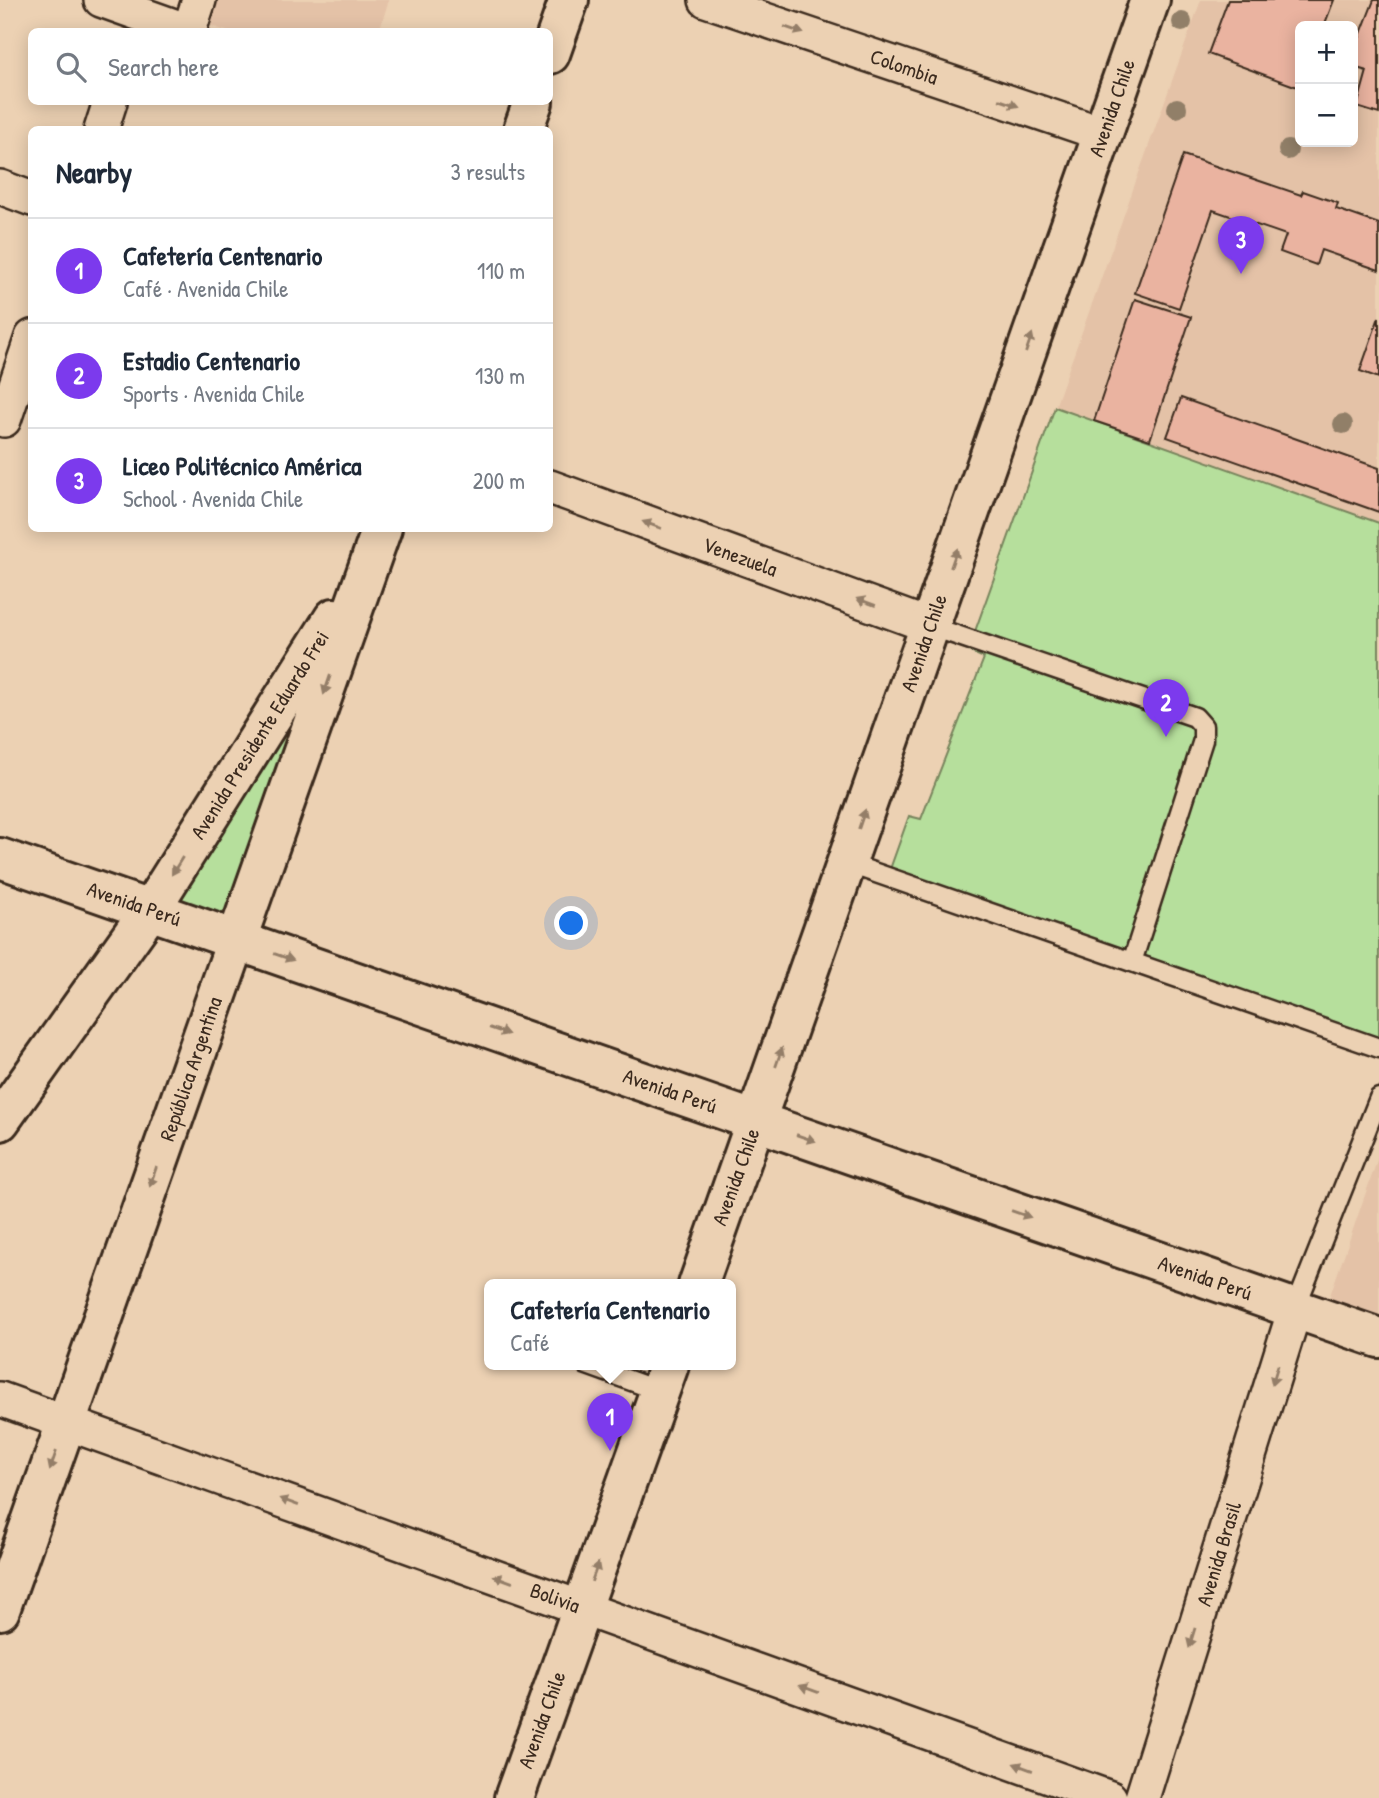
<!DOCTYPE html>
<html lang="en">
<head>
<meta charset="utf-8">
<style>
	body { margin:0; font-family:"Patrick Hand",sans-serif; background:#f6f6f7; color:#1f2937 }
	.controls { position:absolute; right:21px; top:21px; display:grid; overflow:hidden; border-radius:10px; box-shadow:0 4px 18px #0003 }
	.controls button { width:63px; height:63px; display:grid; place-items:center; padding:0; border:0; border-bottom:2px solid #e0e1e3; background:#fff; color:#1f2937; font:35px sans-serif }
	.you { position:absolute; left:572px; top:924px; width:24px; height:24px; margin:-18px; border:5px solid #fff; border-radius:50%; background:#1a73e8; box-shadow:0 0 0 10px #1a73e833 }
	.badge { display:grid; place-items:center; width:46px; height:46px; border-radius:50%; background:#7c3aed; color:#fff; font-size:23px; font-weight:700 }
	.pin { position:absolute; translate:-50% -58px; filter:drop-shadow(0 2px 4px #0008) }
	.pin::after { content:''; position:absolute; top:37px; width:24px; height:21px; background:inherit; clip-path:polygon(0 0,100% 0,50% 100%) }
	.popup { position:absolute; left:484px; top:1279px; width:252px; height:91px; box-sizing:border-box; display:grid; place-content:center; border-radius:10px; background:#fff; filter:drop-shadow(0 2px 5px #0005); font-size:23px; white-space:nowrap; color:#747a83 }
	.popup b { font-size:26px; color:#1f2937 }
	.popup::after { content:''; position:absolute; left:50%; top:100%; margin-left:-14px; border:14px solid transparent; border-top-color:#fff }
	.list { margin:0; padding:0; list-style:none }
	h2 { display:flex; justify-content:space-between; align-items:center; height:91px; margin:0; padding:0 28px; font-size:30px }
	h2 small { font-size:23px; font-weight:400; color:#747a83 }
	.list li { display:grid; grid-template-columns:46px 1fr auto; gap:21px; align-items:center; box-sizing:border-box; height:105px; padding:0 28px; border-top:2px solid #e0e1e3 }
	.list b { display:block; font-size:26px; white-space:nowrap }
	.list p { margin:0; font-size:23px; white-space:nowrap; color:#747a83 }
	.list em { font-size:23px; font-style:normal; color:#747a83 }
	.icon { flex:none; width:38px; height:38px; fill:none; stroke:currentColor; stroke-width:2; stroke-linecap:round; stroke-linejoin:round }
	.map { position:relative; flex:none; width:1379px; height:1798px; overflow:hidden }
	.search { position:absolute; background:#fff; box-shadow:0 4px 18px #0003; left:28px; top:28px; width:525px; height:77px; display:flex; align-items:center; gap:18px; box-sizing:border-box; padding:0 24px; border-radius:10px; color:#747a83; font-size:26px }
	.panel { position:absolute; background:#fff; box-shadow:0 4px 18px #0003; left:28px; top:126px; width:525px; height:406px; border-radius:10px }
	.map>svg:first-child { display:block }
	.built { fill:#e4c2a7; fill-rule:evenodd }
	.green { fill:#b6df9c; stroke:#78845d; stroke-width:2 }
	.building { fill:#eab3a0; stroke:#3b2a1e; stroke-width:2 }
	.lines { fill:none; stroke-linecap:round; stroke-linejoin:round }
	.lane-casing { stroke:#3b2a1e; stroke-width:23 }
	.street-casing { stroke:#3b2a1e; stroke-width:38 }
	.secondary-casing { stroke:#3b2a1e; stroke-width:44 }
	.lane { stroke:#ecd1b3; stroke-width:18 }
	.street { stroke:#ecd1b3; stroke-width:33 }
	.secondary { stroke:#ecd1b3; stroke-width:38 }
	.tree { fill:#917f68 }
	.oneway { fill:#947e68 }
	.labels { text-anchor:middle; stroke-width:6; stroke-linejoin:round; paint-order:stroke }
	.street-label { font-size:21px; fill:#3b2a1e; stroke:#ecd1b3 }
</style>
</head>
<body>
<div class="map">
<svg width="1379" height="1798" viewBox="0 0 1379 1798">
	<rect width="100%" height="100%" fill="#ecd1b3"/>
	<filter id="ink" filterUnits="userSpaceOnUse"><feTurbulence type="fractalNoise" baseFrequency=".0143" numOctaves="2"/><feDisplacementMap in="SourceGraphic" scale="14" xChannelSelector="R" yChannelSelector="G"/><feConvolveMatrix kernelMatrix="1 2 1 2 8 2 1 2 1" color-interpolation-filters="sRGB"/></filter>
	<g filter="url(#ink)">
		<g class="built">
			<path d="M211,0h178l-10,31 -150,1 -26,-9z"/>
			<path d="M1201,0h178v523l-324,-116zM1300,26h53v116h-53z"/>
			<path d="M1379,1155v167l-52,-18z"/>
		</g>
		<g class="green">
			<path d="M1055,407l324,116v523l-490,-174 20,-56 12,3 63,-161 -16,-7z"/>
			<path d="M326,645l-96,280 -57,-15z"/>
		</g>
		<g class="building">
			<path d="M1228,0h106l-10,26h-24v62l-92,-34z"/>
			<path d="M1374,0h5v114l-22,-7 10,-36 -14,-4v-13z"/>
			<path d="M1183,155l118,40 2,-4 35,12 -2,6 43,15v46l-58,-20 -5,15 -36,-13 6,-17 -73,-25 -34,98 -44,-15z"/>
			<path d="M1135,299l56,18 -41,123 -56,-19z"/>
			<path d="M1379,317v61l-19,-7z"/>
			<path d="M1181,398l198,70v44l-212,-75z"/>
		</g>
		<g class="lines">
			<defs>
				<g id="lane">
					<path d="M930,626l265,91 8,9v14l-71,222"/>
					<path d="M847,863l532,185"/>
					<path d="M1295,1309l84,-211"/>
					<path d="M587,1365l72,26"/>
				</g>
				<g id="street">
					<path d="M101,0l90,32"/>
					<path d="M706,0l397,134"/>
					<path d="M189,31l10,-31"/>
					<path d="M101,130l9,-28"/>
					<path d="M0,187l32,12"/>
					<path d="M4,420l28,-83"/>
					<path d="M550,487l380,139"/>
					<path d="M0,1399l1110,399"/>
					<path d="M1142,1798l153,-489"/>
				</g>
				<g id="secondary">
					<path d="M550,54l19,-54"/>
					<path d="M523,130l10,-28"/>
					<path d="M0,858l1379,480"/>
					<path d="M0,1121l150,-211 184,-292"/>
					<path d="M698,1285l452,-1285"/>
					<path d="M0,1610l382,-1082"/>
					<path d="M514,1798l155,-433"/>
				</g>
			</defs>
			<use href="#lane" class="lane-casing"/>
			<use href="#street" class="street-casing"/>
			<use href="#secondary" class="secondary-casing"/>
			<use href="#lane" class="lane"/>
			<use href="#street" class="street"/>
			<use href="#secondary" class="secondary"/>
		</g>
		<g class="tree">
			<circle cx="1182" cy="22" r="10"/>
			<circle cx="1177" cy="108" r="10"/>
			<circle cx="1288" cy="150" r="10"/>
			<circle cx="1343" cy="424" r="10"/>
		</g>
		<defs><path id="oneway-solid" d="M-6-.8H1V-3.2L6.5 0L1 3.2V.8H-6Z" transform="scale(1.75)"/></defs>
		<g class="oneway">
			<use href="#oneway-solid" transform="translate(794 30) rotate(19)"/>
			<use href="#oneway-solid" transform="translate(1009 103) rotate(19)"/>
			<use href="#oneway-solid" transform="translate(1029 343) rotate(-71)"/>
			<use href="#oneway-solid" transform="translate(652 525) rotate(-160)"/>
			<use href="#oneway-solid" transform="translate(954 558) rotate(-71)"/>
			<use href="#oneway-solid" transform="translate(866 602) rotate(-160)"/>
			<use href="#oneway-solid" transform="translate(327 685) rotate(109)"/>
			<use href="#oneway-solid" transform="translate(862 819) rotate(-71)"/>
			<use href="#oneway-solid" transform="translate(177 866) rotate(122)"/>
			<use href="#oneway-solid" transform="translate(284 957) rotate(19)"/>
			<use href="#oneway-solid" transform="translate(499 1031) rotate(19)"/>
			<use href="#oneway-solid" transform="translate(779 1057) rotate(-71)"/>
			<use href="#oneway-solid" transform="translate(806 1138) rotate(19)"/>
			<use href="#oneway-solid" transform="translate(153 1177) rotate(109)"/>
			<use href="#oneway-solid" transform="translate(1021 1214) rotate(19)"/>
			<use href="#oneway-solid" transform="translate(1275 1375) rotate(107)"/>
			<use href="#oneway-solid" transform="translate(53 1461) rotate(109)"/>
			<use href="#oneway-solid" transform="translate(289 1502) rotate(-160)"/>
			<use href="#oneway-solid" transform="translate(595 1572) rotate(-70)"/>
			<use href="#oneway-solid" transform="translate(503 1579) rotate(-160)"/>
			<use href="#oneway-solid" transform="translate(1192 1638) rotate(107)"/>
			<use href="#oneway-solid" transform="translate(809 1689) rotate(-160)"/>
			<use href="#oneway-solid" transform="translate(1023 1767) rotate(-160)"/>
		</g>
	</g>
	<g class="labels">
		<g class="street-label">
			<text transform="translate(904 67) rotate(19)" y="7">Colombia</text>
			<text transform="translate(1112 108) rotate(-71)" y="7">Avenida Chile</text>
			<text transform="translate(740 557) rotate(20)" y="7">Venezuela</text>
			<text transform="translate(924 643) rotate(-71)" y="7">Avenida Chile</text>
			<text transform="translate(260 735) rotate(-58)" y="7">Avenida Presidente Eduardo Frei</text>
			<text transform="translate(134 904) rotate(19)" y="7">Avenida Perú</text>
			<text transform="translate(191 1069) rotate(-71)" y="7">República Argentina</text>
			<text transform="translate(670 1091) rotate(19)" y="7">Avenida Perú</text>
			<text transform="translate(736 1177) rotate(-70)" y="7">Avenida Chile</text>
			<text transform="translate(1205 1278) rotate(19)" y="7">Avenida Perú</text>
			<text transform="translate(1219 1554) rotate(-73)" y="7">Avenida Brasil</text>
			<text transform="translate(555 1598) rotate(20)" y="7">Bolivia</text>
			<text transform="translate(542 1720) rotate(-70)" y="7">Avenida Chile</text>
		</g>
	</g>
</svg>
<div class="controls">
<button>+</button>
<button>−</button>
</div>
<div class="you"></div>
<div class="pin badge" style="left:610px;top:1451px">1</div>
<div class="popup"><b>Cafetería Centenario</b>Café</div>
<div class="pin badge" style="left:1166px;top:737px">2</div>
<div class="pin badge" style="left:1241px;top:274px">3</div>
<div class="search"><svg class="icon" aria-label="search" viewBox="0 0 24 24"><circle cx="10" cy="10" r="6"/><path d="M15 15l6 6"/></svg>Search here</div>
<section class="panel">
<h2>Nearby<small>3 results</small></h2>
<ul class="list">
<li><span class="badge">1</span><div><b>Cafetería Centenario</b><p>Café · Avenida Chile</p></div><em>110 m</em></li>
<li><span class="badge">2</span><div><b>Estadio Centenario</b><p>Sports · Avenida Chile</p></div><em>130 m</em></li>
<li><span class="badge">3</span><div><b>Liceo Politécnico América</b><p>School · Avenida Chile</p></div><em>200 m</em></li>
</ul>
</section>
</div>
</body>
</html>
